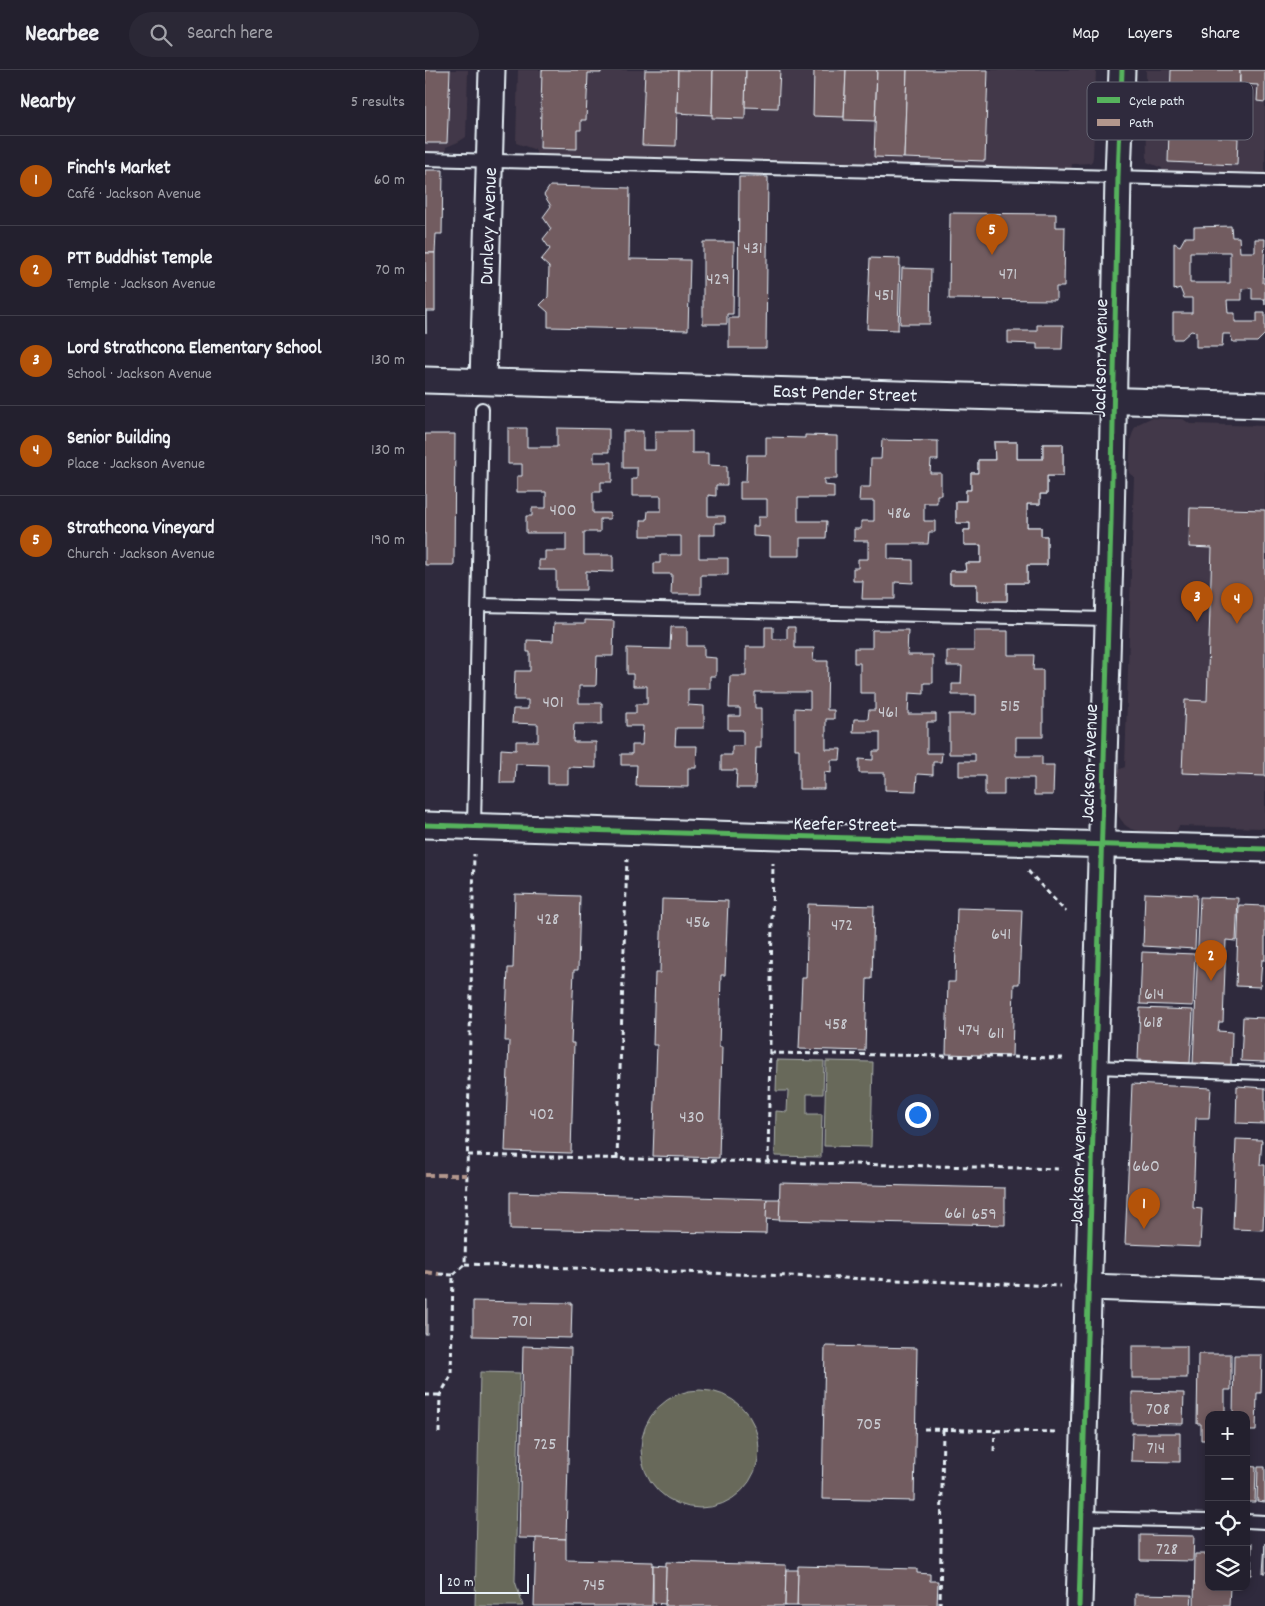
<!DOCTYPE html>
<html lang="en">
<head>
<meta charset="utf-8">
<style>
	body { margin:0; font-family:Dekko,sans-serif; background:#2b2836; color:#f1f3f6 }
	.controls { position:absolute; right:15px; bottom:15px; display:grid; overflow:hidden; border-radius:10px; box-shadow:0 2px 8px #0003 }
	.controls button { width:45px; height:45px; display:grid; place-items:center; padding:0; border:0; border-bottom:1px solid #403e4a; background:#23202e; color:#f1f3f6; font:25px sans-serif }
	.scale { position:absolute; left:15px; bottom:12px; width:89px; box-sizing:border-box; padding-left:5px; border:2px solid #e8f1f8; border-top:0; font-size:14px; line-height:18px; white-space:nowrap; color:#e8f1f8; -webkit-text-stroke:4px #2f2a3d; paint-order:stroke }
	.you { position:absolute; left:492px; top:1044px; width:18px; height:18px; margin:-12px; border:4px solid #fff; border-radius:50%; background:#1a73e8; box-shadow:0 0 0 8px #1a73e833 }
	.badge { display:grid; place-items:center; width:32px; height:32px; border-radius:50%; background:#b45309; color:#fff; font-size:16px; font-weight:700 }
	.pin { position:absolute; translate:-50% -41px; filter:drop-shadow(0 1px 2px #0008) }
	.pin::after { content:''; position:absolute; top:26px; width:18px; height:15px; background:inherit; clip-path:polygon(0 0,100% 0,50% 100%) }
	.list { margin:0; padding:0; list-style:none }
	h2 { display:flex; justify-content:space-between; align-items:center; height:65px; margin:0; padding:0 20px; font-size:21px }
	h2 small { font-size:16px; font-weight:400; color:#a3a3aa }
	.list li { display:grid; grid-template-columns:32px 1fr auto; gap:15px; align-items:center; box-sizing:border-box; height:90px; padding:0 20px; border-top:1px solid #403e4a }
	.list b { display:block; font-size:19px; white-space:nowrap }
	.list p { margin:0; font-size:16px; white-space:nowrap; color:#a3a3aa }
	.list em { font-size:16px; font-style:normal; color:#a3a3aa }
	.icon { flex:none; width:28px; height:28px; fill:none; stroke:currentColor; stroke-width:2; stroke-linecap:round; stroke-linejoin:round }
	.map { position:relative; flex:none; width:840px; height:1536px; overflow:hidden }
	header { display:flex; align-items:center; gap:30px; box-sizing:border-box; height:70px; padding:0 25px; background:#23202e; border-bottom:1px solid #403e4a }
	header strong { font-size:24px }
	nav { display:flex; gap:28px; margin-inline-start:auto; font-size:18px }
	.search { width:350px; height:45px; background:#2b2836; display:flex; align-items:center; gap:12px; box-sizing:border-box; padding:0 18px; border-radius:28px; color:#a3a3aa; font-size:19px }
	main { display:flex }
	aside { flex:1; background:#23202e }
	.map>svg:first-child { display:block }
	.built { fill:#433948 }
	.green { fill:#67695a; stroke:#a8ada9 }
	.building { fill:#725b60; stroke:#e8f1f8; fill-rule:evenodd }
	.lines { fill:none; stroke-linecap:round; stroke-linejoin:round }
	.service-casing { stroke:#e8f1f8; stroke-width:16 }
	.minor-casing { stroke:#e8f1f8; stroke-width:29 }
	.path { stroke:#e8f1f8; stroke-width:3; stroke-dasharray:5 4; stroke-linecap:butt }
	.service { stroke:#2f2a3d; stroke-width:12 }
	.minor { stroke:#2f2a3d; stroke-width:25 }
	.quiet { stroke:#b2968c; stroke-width:4; stroke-dasharray:8 4; stroke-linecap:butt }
	.cycleway-casing { stroke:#2f2a3d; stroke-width:8 }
	.cycleway { stroke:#56b35d; stroke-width:5 }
	.labels { text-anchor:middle; stroke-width:4; stroke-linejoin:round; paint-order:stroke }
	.number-label { font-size:18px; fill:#caccd2 }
	.street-label { font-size:20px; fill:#e8f1f8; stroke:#2f2a3d }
	.key { fill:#2f2a3d; stroke:#666675; stroke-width:1 }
	.key-label { font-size:14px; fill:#e8f1f8 }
</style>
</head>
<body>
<header>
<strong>Nearbee</strong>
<div class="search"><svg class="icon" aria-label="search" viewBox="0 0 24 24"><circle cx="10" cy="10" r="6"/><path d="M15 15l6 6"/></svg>Search here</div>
<nav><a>Map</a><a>Layers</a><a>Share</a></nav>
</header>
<main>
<aside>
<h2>Nearby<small>5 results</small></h2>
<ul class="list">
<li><span class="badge">1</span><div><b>Finch's Market</b><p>Café · Jackson Avenue</p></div><em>60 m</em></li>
<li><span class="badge">2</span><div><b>PTT Buddhist Temple</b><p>Temple · Jackson Avenue</p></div><em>70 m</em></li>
<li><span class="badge">3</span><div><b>Lord Strathcona Elementary School</b><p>School · Jackson Avenue</p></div><em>130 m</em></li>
<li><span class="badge">4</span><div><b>Senior Building</b><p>Place · Jackson Avenue</p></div><em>130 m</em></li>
<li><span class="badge">5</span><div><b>Strathcona Vineyard</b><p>Church · Jackson Avenue</p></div><em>190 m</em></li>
</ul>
</aside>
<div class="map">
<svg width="840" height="1536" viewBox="0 0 840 1536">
	<rect width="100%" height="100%" fill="#2f2a3d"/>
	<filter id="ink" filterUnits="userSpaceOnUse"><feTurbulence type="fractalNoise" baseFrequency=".02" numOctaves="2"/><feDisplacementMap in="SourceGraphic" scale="10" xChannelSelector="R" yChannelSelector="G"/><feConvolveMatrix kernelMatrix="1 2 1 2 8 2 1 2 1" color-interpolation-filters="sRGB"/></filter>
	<g filter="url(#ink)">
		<g class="built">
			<path d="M0,0h43l-2,67 -8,5 -12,5 -1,13 -20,-1z"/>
			<path d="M93,0h578l-3,87 -1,4 -2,2 -18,1 -2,13 -534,-15v-12l-20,-7z"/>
			<path d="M721,0h119v111l-103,-3v-10l-15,-6z"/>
			<path d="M726,348l32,1 7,5 75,2v402l-86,-2 -3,6 -37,-1 -8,-2 -6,-4 -6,-8 -2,-6 1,-41 7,-3 9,-290 -5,-4 2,-35 3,-9 4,-5z"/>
		</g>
		<g class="green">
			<path d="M352,990l47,1 -1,33h-16v20h15l-1,43 -46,-1 1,-45 11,1 1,-21h-12z"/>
			<path d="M401,991l47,1 -2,85 -47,-1z"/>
			<path d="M55,1302l40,1 -5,208 8,25h-48z"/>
			<circle cx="275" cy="1379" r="59"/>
		</g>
		<g class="building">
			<path d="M0,0h25l-3,73h-22z"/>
			<path d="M117,0h59v3h-13l-2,47h-5v10h-4v19l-37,-1z"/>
			<path d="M220,0h33l-2,76 -34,-1z"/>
			<path d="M253,0h35l-1,45 -35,-2z"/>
			<path d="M288,0h33l-1,49 -33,-1z"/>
			<path d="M321,0h34l-2,38 -33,-1z"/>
			<path d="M389,0h32l-2,47 -31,-1z"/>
			<path d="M421,0h31l-2,51 -31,-1z"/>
			<path d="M452,0h30l-3,88 -30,-1z"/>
			<path d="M482,0h81l-3,91 -81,-3z"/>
			<path d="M746,0h69l-1,25 -21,-1v9l21,1 -1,27 -21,-1v7l21,1 -1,27 -69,-3z"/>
			<path d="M815,0h25v32l-8,-1 1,-16 -18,-1z"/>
			<path d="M0,100h18l-1,64h-6l-1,19h-10z"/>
			<path d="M314,107h29l-2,171h-37v-30h9z"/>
			<path d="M125,116l80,2 -1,71 61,1 -2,70 -140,-3v-15l-8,-7 8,-8 1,-30 -8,-7 9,-11 -7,-10 8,-10 -8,-12 8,-11 -7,-11z"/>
			<path d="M525,143l106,1v13h9l-1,60h-8v13l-107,-1z"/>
			<path d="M806,156l1,11h7l1,15h15v-13h10l-2,44h2v22v-6h-13v-11l-10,1v11h-15l1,13h7v9h22v-9h8v21l-8,8h-24l-3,-8h-7l-1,13h-26v-15l-5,-1 -9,8h-9v-26h19v-15h-8l-4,-10 -6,2v-47l6,3 5,-9h9v-10zM765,182h40v31h-40z"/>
			<path d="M278,172h31l-1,72h-6v10h-24z"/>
			<path d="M0,183h10v58h-9v22z"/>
			<path d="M445,188l30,1 -2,71 -31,-1z"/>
			<path d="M477,198l29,1 -1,55h-30z"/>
			<path d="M612,255h26l-1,24h-25v-5l-29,-1v-12h29z"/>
			<path d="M83,358h19v19h30v-19l52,1v23h-15v10h18v20h-11v10h-8v21h17v6h-10v13h-16v23h29v17l-27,-1v19h-30v-20h-17v-10h6v-9h21v-18h-40v-17h6v-8h14v-16h-29v-16h5v-12h-14z"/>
			<path d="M198,361h20v19h12v-19h37v22h16v12l19,1v19h-11v11l-8,-1v21h17v7h-10v12h-16v23h29v17h-27v19h-30l1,-20h-18v-11h6v-8h21v-19h-40v-16h6l1,-9h13v-15h-29v-17h5v-11h-14z"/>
			<path d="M0,364h30l-1,131h-29z"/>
			<path d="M380,365l32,1v43h-13v6l10,1v12h-36v23h29l-1,17h-26v18h-30v-19l-17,-1v-10h5v-9h9v-18h-27v-17h6l1,-27h19v-18l39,1z"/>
			<path d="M457,370l56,1v19h-7l-1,13h11v22h-4v8h-13v18h11v11h-6l-1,12h-40v15l25,1v23l-18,-1v17h-33l1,-18h-10v-13h5v-9h10v-18h-14v-12h7v-8h13v-20h-15l1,-14h10l1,-28h10z"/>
			<path d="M569,372h23v17h26v-15h20v32h-16v18h-7v10h-13v23h14v9h6v29h-20v18h-20v18h-30v-17h-27v-13h16l-1,-8h16v-18h-17v-15h6v-7h-14v-22h10v-11h5v-17h7v-13h17zM550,436h30v16h-31zM575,474l32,1v19h-32z"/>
			<path d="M569,372h23v17h26v-15h20v32h-16v18h-7v10h-13v23h14v9h6v29h-20v18h-20v18h-30v-17h-27v-13h16l-1,-8h16v-18h-17v-15h6v-7h-14v-22h10v-11h5v-17h7v-13h17z"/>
			<path d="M765,438l75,2v266l-83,-3 3,-73 22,1 5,-153 -23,-1z"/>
			<path d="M160,550l29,1 -1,35h-16l-1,30h-17v17h23v21h-28l-1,18h23v26l-28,-1v17h-20v-19l-32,-1 -1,19h-15l1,-34 15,1v-9h22v-17l-26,-1 1,-14h15v-9h-14l1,-29h15v-19h-3v-12l26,1 1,-18h31z"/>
			<path d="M246,557h16v19h17v11l12,1v18h-6v13h-22v16l16,1v22h-28l-1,18h22l-1,22h-8v19l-52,-1 1,-21h-16v-11h11v-9h10l1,-19h-17v-13h10v-9h11v-18h-14v-12h-6v-26l43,1z"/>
			<path d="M340,557h8v12h14v-12h8v21h19l-1,13h15l-1,49h7v9h-8v30h15l-1,11h-9v13l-7,-1v17h-25v-40h-4v-41l15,1v-17h-55v16h6v40h-5l-1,40h-19l1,-18h-16v-15h11v-9h11v-16h-15v-14h12v-8h-11l1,-32h16v-29h19z"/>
			<path d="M447,560h36l-1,25h26v28h-9v11l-15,-1 -1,21h28v8h-9v31h15l-1,9h-8v13l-16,-1 -1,17 -31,-1v-17h-26v-14l14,1v-9h7v-19h-27l1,-13h14l1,-9h6v-17h-15v-30h-6v-15h18z"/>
			<path d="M549,561h34v24h26l-1,15h10v67h-27v19h26v9h12l-1,30h-19v-17h-30v17h-19v-19h-26v-15h16v-7h-26v-40h27v-19h-24v-11h9l1,-18h-15v-15h27z"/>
			<path d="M720,823l52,2 -2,54 -52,-3z"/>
			<path d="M90,824l65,2 -2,74h-4l-3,73h3l-3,110 -66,-2 4,-110h-4l3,-73h5z"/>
			<path d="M775,827l38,1 -2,43 -10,-1 -3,82h-4l-1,9 14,1 -1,33 -38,-1z"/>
			<path d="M237,829l66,2 -3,74h-4l-2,72h3l-3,111 -66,-2 4,-111h-4l2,-72h5z"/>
			<path d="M383,834l66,2 -2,73h-5l-2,72 -66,-2 3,-71h4z"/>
			<path d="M814,835l26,1v54h-3l-2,27 -24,-1z"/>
			<path d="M532,838l65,2 -3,74h-5l-2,72 -66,-2 2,-72h7z"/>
			<path d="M717,882l53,2 -2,52 -53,-2z"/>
			<path d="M715,938l53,2 -3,53 -52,-3z"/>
			<path d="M818,947l22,1v44l-24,-1z"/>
			<path d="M707,1014l79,4 -2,30h-13l-3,90 9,1 -2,38 -75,-3z"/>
			<path d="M812,1016l28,2v36l-29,-1z"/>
			<path d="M811,1069l26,1 -2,25h5l-2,65 -30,-1z"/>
			<path d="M355,1113l225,5v37l-226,-5z"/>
			<path d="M85,1122l257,7 -1,35 -256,-5z"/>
			<path d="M342,1129h13l-1,21 -13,-1z"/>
			<rect x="0" y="1230" width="2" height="34"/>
			<path d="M48,1231l99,2 -1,35 -98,-2z"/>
			<path d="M98,1276l48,2 -5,191 -47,-1z"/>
			<path d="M400,1276l92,2 -3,153 -92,-2z"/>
			<rect x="707" y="1276" width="55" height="32"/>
			<path d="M773,1284h33v36h-6v25h-16v25h-8v-16h-4z"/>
			<path d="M809,1285h28l-1,38h-4l-1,38h-10v-16h-13z"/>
			<path d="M707,1322l52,1 -1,31 -51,-1z"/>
			<path d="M707,1363h48v29l-49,-1z"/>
			<path d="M821,1396l10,1 -1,35h-9z"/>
			<path d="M833,1397h7v35l-8,-1z"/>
			<path d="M715,1465l54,1 -1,25 -53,-1z"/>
			<path d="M111,1468l30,1v21l87,2 -1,44h-118z"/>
			<path d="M840,1473v30h-2z"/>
			<path d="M821,1474h6l-1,31h-5z"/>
			<path d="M770,1484h14v33h21l-1,19h-35z"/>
			<path d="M241,1492l120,3 -1,41h-120z"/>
			<path d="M228,1495l13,1 -1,38 -12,-1z"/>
			<path d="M373,1496l119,3v4l13,1v7h8l-1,25h-140z"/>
			<path d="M361,1500h12l-1,36h-12z"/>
			<path d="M710,1524l57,1 -1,11h-56z"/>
		</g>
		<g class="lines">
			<defs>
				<g id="service">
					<path d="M0,89l840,22"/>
					<path d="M54,535l628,14"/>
					<path d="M49,757l8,-418"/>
					<path d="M670,997l170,6"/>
					<path d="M656,1448l128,3"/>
					<path d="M821,1451l19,1"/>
				</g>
				<g id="minor">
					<path d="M0,310l840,25"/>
					<path d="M58,311l9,-311"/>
					<path d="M0,755l354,11 486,13"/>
					<path d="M663,1217l177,6"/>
					<path d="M654,1536l32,-1083 7,-346 4,-107"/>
				</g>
			</defs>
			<use href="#service" class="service-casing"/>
			<use href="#minor" class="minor-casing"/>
			<g class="path">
				<path d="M603,801l38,41"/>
				<path d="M345,983l295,5"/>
				<path d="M43,1085l594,14"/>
				<path d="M192,1089l10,-300"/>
				<path d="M343,1092l5,-299"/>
				<path d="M40,1194l595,22"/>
				<path d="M14,1204l14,1"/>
				<path d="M0,1325h15"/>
				<path d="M499,1359l132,3"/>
				<path d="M14,1363l1,-38 11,-19 2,-101 12,-11 9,-410"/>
				<path d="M569,1381l1,-20"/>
				<path d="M515,1536l3,-176"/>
			</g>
			<use href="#service" class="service"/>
			<use href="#minor" class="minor"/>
			<g class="quiet">
				<path d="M0,1105h42"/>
				<path d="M0,1202l14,2"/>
			</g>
			<defs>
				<g id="cycleway">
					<path d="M0,755l354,11 486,13"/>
					<path d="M654,1536l32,-1083 7,-346 4,-107"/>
				</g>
			</defs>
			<use href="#cycleway" class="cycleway-casing"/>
			<use href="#cycleway" class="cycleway"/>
		</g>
	</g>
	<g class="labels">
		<g class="number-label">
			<text x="328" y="183">431</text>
			<text x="583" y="209">471</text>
			<text x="293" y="214">429</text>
			<text x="459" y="230">451</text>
			<text x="138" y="445">400</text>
			<text x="474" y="448">486</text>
			<text x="128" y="637">401</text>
			<text x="585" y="641">515</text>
			<text x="463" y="647">461</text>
			<text x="123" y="854">428</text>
			<text x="273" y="857">456</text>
			<text x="417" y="860">472</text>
			<text x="576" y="869">641</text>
			<text x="729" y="929">614</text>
			<text x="728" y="957">618</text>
			<text x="411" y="959">458</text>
			<text x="544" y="965">474</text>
			<text x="571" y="968">611</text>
			<text x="117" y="1049">402</text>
			<text x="267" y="1052">430</text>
			<text x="721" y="1101">660</text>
			<text x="530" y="1148">661</text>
			<text x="559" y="1149">659</text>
			<text x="97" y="1256">701</text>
			<text x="733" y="1344">708</text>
			<text x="444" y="1359">705</text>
			<text x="120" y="1379">725</text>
			<text x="731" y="1383">714</text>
			<text x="742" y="1484">728</text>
			<text x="169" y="1520">745</text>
		</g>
		<g class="street-label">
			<text transform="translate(62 156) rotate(-88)" y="7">Dunlevy Avenue</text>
			<text transform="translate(674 288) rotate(-89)" y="7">Jackson Avenue</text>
			<text transform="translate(420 322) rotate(2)" y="7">East Pender Street</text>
			<text transform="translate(663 693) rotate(-88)" y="7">Jackson Avenue</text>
			<text transform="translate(420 753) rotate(1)" y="7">Keefer Street</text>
			<text transform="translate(652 1097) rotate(-88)" y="7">Jackson Avenue</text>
		</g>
	</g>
	<rect x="662" y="12" width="166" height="58" rx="8" class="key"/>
	<rect x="672" y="27" width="23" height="6" fill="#56b35d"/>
	<rect x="672" y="49" width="23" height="7" fill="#b2968c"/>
	<g class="key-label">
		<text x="704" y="35">Cycle path</text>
		<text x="704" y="57">Path</text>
	</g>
</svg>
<div class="controls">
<button>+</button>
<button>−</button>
<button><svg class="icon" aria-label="locate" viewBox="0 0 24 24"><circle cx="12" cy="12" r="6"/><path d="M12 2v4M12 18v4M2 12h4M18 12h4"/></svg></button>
<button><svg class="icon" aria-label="layers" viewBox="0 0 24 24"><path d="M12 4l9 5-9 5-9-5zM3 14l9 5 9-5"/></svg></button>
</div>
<div class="scale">20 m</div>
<div class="you"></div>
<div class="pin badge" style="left:719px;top:1159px">1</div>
<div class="pin badge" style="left:786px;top:911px">2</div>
<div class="pin badge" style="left:772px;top:552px">3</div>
<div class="pin badge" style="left:812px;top:554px">4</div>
<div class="pin badge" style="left:567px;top:185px">5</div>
</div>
</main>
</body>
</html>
